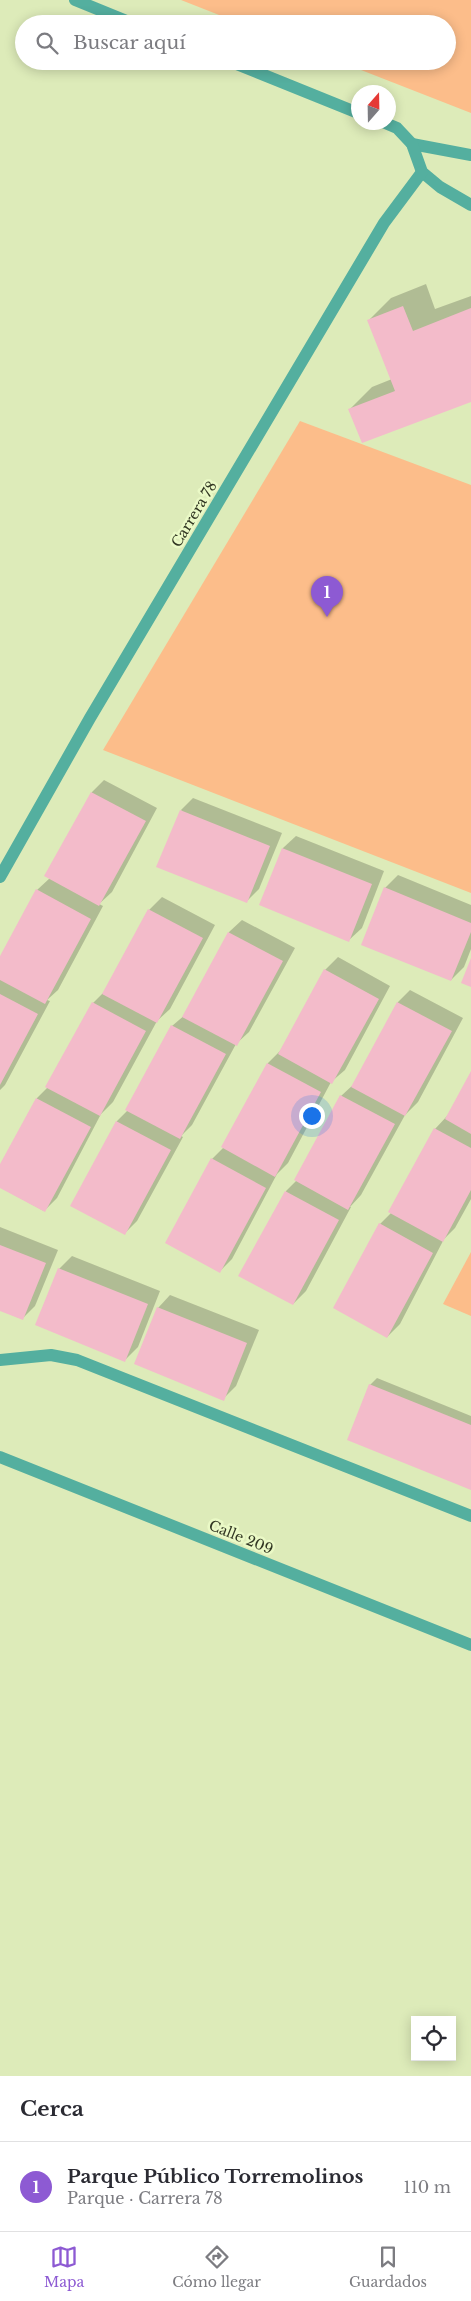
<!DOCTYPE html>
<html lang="es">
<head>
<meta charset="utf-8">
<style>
	body { margin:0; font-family:"Libre Baskerville",serif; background:#f2f2f3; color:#2b2b33 }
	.controls { position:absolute; right:15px; bottom:15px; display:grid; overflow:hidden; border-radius:0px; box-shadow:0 2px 12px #0003 }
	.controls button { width:45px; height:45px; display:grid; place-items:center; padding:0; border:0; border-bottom:1px solid #e1e1e2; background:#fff; color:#2b2b33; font:25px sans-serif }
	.compass { position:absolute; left:351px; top:85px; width:45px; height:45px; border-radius:50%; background:#fff; box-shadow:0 2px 12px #0003; rotate:20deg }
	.you { position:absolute; left:311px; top:1115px; width:18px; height:18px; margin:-12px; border:4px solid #fff; border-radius:50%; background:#1a73e8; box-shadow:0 0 0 8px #1a73e833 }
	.badge { display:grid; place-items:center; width:32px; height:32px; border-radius:50%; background:#8d5ad3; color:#fff; font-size:16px; font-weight:700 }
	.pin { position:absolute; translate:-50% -41px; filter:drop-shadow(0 1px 2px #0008) }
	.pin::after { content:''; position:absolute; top:26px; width:18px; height:15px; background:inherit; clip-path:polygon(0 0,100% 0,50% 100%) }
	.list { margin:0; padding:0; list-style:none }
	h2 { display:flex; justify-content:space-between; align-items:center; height:65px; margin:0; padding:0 20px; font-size:21px }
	h2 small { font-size:16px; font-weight:400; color:#7c7c81 }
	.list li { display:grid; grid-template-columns:32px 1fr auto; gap:15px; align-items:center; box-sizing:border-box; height:90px; padding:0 20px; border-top:1px solid #e1e1e2 }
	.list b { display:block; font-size:19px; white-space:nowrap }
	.list p { margin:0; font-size:16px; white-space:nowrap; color:#7c7c81 }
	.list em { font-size:16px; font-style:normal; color:#7c7c81 }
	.icon { flex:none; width:28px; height:28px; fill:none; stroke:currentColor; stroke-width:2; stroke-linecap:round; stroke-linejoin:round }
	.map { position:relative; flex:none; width:471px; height:2076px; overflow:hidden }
	.search { position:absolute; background:#fff; box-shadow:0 2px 12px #0003; left:15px; right:15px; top:15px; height:55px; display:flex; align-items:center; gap:12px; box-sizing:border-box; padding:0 18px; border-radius:28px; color:#7c7c81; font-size:19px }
	.sheet { height:155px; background:#fff }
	nav { display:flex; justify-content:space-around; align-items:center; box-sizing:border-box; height:70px; border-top:1px solid #e1e1e2; background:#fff; font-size:14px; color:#7c7c81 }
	nav a { display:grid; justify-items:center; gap:2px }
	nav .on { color:#8d5ad3 }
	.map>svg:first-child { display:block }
	.green { fill:#fcbd8a }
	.shadow { fill:#0003 }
	.building { fill:#f3bbca }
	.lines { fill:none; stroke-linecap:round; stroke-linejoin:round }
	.lane { stroke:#54af9f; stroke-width:12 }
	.street { stroke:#54af9f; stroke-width:12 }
	.labels { text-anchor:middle; stroke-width:5; stroke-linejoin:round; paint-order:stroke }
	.street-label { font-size:14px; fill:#313622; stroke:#eaf9c6 }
</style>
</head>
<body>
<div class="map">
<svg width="471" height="2076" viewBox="0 0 471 2076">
	<rect width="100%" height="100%" fill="#ddebb9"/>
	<g class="green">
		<path d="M181,0h290v113l-133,-52h109v-37h-205z"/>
		<path d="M300,421l171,64v408l-368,-143z"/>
		<path d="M471,1252v64l-28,-12z"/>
	</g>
	<g class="shadow">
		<path d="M426,284l9,25 36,-13v104l-121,9 22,-22 20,-8 -23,-59 22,-22z"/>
		<path d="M104,780l53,28 -45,84 -13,12 4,2 -45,84 -11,10 3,1 -45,84 -5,5v-131l37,-69 13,-12 -4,-2 46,-84z"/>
		<path d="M193,798l89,35 -23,56 -13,13 -65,-92z"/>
		<path d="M296,836l88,35 -22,57 -13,12 -88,-36 22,-56z"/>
		<path d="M398,875l73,30v44l-7,18 -13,13 -66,-92z"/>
		<path d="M162,897l53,28 -45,84 -13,12 -44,81 -12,12 -44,84 -13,13 -44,-24v-21l37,-68 11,-11 45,-84 13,-13 43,-80z"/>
		<path d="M242,920l53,28 -46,84 -13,12 -44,81 -11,11 2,1 -46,84 -12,12 -53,-28 45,-84 11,-11 44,-84 14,-12 43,-82z"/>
		<path d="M338,957l52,29 -45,84 -14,12 -43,81 -11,11 -45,85 -12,12 -8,-112 12,-12 44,-84 13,-13 44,-80z"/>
		<path d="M410,990l53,28 -45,84 -13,13 -44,80 -11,12h1l-45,84 -13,13 -7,-113 11,-11 44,-84 13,-12 44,-82z"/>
		<path d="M471,1074v125l-16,29 -11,11 -44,85 -13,13 -7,-113 11,-11 44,-84 13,-14z"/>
		<path d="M0,1227l58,23 -23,56 -13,13 -22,-9z"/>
		<path d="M72,1256l88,35 -22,56 -13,13 -66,-91z"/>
		<path d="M170,1295l89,35 -23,56 -13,13 -65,-91z"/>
		<path d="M377,1378l94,38v73l-101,-104z"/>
	</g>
	<g class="building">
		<path d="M403,306l10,25 58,-23v94l-109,41 -14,-34 47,-18 -28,-71z"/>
		<path d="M91,792l55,29 -47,85 -55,-30z"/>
		<path d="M180,810l90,36 -23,57 -91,-36z"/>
		<path d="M282,848l90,36 -23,58 -90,-37z"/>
		<path d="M384,887l87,36v9l-20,49 -90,-36z"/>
		<path d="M36,889l55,30 -46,85 -45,-24v-24z"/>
		<path d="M148,909l55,29 -46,85 -55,-29z"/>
		<path d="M228,932l55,29 -46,85 -55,-29z"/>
		<path d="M471,958v29l-10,-4z"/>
		<path d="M324,969l55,30 -47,85 -54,-30z"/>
		<path d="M0,994l38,20 -38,71z"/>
		<path d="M92,1002l54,29 -46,85 -55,-29z"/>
		<path d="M397,1002l55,29 -47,85 -54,-29z"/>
		<path d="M171,1025l55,29 -46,85 -55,-29z"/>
		<path d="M267,1063l54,29 -46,85 -54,-30z"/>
		<path d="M471,1071v63l-26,-15z"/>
		<path d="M340,1095l55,29 -47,86 -54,-30z"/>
		<path d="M36,1098l55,29 -46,85 -45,-24v-24z"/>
		<path d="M116,1121l55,29 -46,85 -55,-29z"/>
		<path d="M434,1128l37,20v42l-28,52 -55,-30z"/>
		<path d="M211,1158l55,30 -46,85 -55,-30z"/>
		<path d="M285,1191l54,29 -46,85 -55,-29z"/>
		<path d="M379,1223l54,30 -46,85 -54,-30z"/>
		<path d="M0,1245l46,18 -23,57 -23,-9z"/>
		<path d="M58,1268l90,36 -23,58 -90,-37z"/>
		<path d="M157,1307l90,36 -23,58 -90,-37z"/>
		<path d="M369,1384l102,41v65l-124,-50z"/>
	</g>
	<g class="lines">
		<g class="lane">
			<path d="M412,144l59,11"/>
			<path d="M0,1360l51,-5 26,5 394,156"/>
		</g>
		<g class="street">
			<path d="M75,0l59,24"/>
			<path d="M229,61l129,52"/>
			<path d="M383,122l14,6 15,16 10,28 18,15 31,18"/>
			<path d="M0,877l90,-159 294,-495 38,-51"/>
			<path d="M0,1457l471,188"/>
		</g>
	</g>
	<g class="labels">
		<g class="street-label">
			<text transform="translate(194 514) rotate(-59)" y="5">Carrera 78</text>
			<text transform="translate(241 1537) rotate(22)" y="5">Calle 209</text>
		</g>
	</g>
</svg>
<div class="controls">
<button><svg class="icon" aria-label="locate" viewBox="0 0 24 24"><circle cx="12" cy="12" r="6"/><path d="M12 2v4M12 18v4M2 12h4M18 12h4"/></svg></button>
</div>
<svg class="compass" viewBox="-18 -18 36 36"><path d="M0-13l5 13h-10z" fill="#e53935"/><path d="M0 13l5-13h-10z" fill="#7c7c81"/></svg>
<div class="you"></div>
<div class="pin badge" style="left:327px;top:617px">1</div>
<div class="search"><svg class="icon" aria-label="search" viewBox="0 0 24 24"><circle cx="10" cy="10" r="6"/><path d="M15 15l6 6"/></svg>Buscar aquí</div>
</div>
<section class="sheet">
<h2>Cerca<small></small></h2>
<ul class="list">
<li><span class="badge">1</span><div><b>Parque Público Torremolinos</b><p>Parque · Carrera 78</p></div><em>110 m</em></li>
</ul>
</section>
<nav>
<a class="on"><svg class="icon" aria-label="map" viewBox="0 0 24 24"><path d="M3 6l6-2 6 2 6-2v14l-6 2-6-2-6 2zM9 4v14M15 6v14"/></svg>Mapa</a>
<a><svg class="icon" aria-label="directions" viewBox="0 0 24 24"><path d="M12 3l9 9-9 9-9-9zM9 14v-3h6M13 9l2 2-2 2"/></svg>Cómo llegar</a>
<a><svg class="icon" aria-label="saved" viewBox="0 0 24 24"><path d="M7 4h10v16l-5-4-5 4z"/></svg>Guardados</a>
</nav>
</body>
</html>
